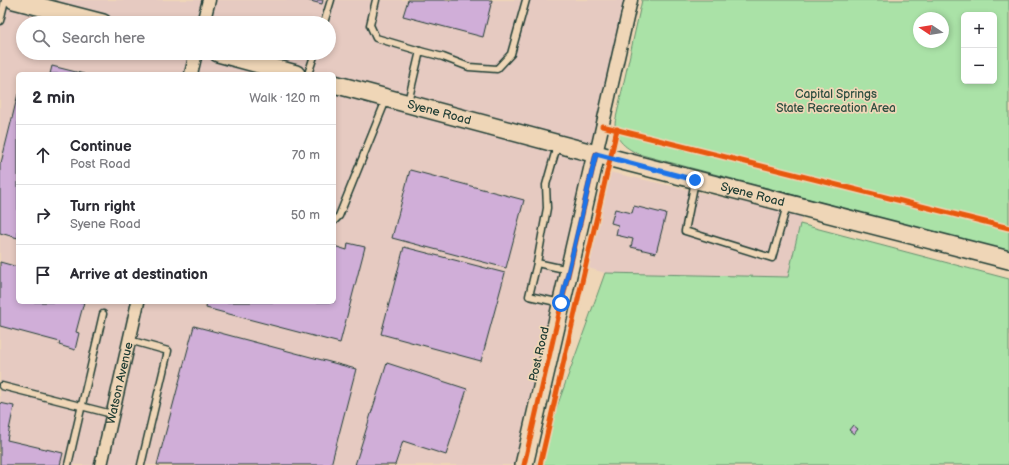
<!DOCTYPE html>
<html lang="en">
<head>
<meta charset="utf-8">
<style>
	body { margin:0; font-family:"Balsamiq Sans",sans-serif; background:#f7f7f7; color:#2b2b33 }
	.controls { position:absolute; right:12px; top:12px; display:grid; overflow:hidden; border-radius:6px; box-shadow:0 2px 6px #0003 }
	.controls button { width:36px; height:36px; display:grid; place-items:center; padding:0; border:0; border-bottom:1px solid #e1e1e2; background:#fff; color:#2b2b33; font:20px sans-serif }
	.compass { position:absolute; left:913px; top:12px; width:36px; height:36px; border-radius:50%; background:#fff; box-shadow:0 2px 6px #0003; rotate:282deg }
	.stop { position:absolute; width:12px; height:12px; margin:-9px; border:3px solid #1a73e8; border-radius:50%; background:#fff }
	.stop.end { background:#1a73e8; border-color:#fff; box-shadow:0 1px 4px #0008 }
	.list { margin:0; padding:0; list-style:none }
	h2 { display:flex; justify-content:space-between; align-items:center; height:52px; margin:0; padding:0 16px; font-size:17px }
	h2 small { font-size:13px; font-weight:400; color:#7c7c81 }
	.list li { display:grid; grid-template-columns:26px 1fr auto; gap:12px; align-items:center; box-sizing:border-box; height:60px; padding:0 16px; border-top:1px solid #e1e1e2 }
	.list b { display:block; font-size:15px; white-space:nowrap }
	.list p { margin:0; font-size:13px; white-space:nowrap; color:#7c7c81 }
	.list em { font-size:13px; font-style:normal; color:#7c7c81 }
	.icon { flex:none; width:22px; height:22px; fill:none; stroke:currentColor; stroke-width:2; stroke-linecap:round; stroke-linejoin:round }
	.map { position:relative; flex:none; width:1009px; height:465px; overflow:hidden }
	.search { position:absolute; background:#fff; box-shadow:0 2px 6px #0003; left:16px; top:16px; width:320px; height:44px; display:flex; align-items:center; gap:10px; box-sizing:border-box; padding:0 14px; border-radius:22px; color:#7c7c81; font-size:15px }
	.panel { position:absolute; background:#fff; box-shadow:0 2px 6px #0003; left:16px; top:72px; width:320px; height:232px; border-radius:6px }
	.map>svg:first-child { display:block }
	.built { fill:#e6cac1; fill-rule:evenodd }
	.green { fill:#aae2a7; stroke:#64906e; fill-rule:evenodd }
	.building { fill:#d0aed8; stroke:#1f3d34 }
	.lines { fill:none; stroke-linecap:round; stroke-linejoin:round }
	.lane-casing { stroke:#1f3d34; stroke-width:9 }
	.street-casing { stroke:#1f3d34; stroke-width:15 }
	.secondary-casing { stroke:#1f3d34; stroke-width:20 }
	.lane { stroke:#efd6b7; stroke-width:6 }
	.street { stroke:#efd6b7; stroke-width:12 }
	.secondary { stroke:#efd6b7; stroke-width:17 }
	.cycleway-casing { stroke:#efd6b7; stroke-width:8 }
	.cycleway { stroke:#e8590c; stroke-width:5 }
	.route { stroke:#1a73e8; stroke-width:5 }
	.labels { text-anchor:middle; stroke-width:3.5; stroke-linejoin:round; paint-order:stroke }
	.park-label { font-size:12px; fill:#2d4e40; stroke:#efd6b7 }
	.street-label { font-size:12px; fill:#1f3d34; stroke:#efd6b7 }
</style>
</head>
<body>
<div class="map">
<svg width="1009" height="465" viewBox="0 0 1009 465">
	<rect width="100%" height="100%" fill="#efd6b7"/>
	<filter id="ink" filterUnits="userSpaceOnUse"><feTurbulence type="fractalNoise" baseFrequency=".025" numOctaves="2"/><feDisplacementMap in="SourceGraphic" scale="8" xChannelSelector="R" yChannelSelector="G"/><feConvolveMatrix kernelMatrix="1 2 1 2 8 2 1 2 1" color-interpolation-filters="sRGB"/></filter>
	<g filter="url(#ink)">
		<g class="built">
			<path d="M0,0h631l-107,465h-524zM23,23h306v30h-306zM18,74h316v228h-316z"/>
			<path d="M609,172l193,43 -14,62 -183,-4 -20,-6z"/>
		</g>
		<g class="green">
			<path d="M642,0h367v252l-367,-97c-12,-4 -26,-13 -27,-27 0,-3 0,-7 1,-10zM964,15h30v66h-30zM919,18h24v24h-24z"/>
			<path d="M800,224l209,55v186h-473l69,-192 183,4z"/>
		</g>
		<g class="building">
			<path d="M306,0h17l-1,4z"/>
			<path d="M408,0h84l-9,37 -80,-21z"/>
			<path d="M52,66l32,8h-34z"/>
			<path d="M18,94v144l-18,-5v-70h1z"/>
			<path d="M410,170l114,30 -18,68 -114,-30z"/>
			<path d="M634,206l32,8 -10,39 -25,-6 2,-8 -17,-4 2,-10 -7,-2 4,-14 17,4z"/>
			<path d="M348,243l17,4 -25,96 -134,-35 1,-6h127v-56l13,4z"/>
			<path d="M404,247l101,26 -24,88 -100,-27z"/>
			<path d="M0,262l18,5v35h66l-8,30 3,1 -4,17 -16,-5 1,-3 -60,-16z"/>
			<path d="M194,326l162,43 -25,96h-174z"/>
			<path d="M387,363l80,26 -21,66 -43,-14 -8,24h-40z"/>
			<path d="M0,403l14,3 -7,34 56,13 -3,12h-60z"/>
			<path d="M853,425l5,4 -4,5 -5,-4z"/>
		</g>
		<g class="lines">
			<defs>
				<g id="lane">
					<path d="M376,0l-6,25 6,13 44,13"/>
					<path d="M0,21l5,-21"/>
					<path d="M324,23l7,-23"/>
					<path d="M308,74l7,-21"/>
					<path d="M408,102l12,-51 23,6 26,10 28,2 14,-15 15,-54"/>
					<path d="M557,146l-11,39 1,23 -10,55 32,7"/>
					<path d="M695,181l-10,50 87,27 15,-53"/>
					<path d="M334,221l5,-5 47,-116"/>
					<path d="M537,263l-8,33 32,7"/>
					<path d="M129,340l39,11 -27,114"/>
					<path d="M2,386l110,28"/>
					<path d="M68,465l35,-151"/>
				</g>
				<g id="street">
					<path d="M203,23l6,-23"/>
					<path d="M191,74l5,-21"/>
					<path d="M596,154l35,-154"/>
					<path id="s1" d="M101,465l37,-163"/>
				</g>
				<g id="secondary">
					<path d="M14,0l89,23"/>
					<path d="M218,53l78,21"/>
					<path id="s2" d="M334,84l277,74 398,102"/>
					<path d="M524,465l72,-311"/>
				</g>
			</defs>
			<use href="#lane" class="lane-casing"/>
			<use href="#street" class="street-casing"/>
			<use href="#secondary" class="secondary-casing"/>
			<use href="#lane" class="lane"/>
			<use href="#street" class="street"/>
			<use href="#secondary" class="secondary"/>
			<defs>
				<g id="cycleway">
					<path d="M602,126l407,102"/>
					<path d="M524,465l72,-311"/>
					<path d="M540,465l77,-336"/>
				</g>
			</defs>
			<use href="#cycleway" class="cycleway-casing"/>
			<use href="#cycleway" class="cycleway"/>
		</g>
	</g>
	<g class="lines" filter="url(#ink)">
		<path class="route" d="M561,303l35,-149 99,26"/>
	</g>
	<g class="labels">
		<g class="park-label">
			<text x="836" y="98">Capital Springs<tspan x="836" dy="14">State Recreation Area</tspan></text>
		</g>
		<g class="street-label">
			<text dy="4" stroke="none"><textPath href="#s2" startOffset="109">Syene Road</textPath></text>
			<text dy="4" stroke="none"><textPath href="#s2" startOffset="433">Syene Road</textPath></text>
			<text transform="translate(539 354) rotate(-77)" y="4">Post Road</text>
			<text dy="4" stroke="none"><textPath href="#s1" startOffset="84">Watson Avenue</textPath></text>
		</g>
	</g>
</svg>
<div class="controls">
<button>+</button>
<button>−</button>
</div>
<svg class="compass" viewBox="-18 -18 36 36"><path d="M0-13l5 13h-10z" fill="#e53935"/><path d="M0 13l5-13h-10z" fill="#7c7c81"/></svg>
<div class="stop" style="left:561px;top:303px"></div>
<div class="stop end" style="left:695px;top:180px"></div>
<div class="search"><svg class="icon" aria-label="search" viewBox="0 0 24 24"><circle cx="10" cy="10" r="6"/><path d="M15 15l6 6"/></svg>Search here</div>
<section class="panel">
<h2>2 min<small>Walk · 120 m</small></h2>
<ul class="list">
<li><svg class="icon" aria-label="ahead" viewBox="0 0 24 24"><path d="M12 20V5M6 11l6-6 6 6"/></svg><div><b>Continue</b><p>Post Road</p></div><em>70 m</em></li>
<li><svg class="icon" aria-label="right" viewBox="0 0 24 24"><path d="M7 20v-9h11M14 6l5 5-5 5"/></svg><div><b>Turn right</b><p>Syene Road</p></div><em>50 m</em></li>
<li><svg class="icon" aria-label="arrive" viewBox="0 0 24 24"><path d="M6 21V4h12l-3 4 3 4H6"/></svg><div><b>Arrive at destination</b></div></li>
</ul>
</section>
</div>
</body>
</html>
